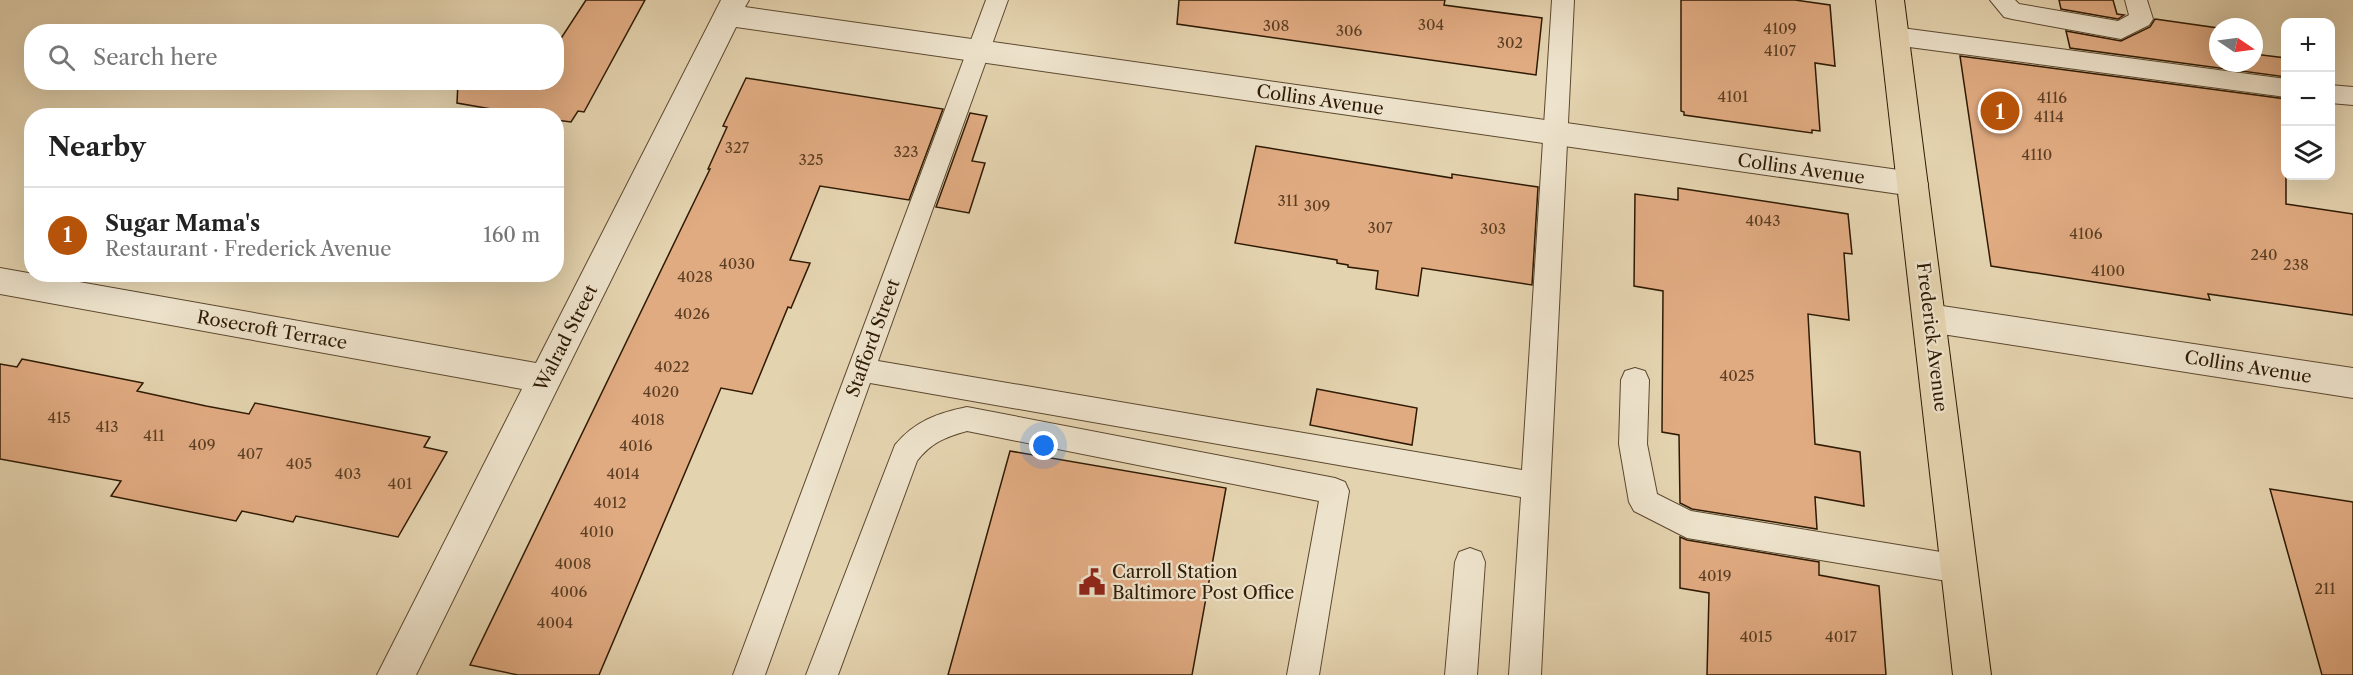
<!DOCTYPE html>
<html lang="en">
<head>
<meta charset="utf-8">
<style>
	body { margin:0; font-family:"Libre Caslon Text",serif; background:#f2f2f2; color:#222 }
	.controls { position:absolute; right:18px; top:18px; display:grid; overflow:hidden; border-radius:12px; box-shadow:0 6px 24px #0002 }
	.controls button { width:54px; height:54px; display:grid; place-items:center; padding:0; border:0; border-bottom:2px solid #e0e0e0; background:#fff; color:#222; font:30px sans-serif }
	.compass { position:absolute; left:2209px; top:18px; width:54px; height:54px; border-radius:50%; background:#fff; box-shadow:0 6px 24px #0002; rotate:103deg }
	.you { position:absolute; left:1044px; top:446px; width:21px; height:21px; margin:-15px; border:4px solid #fff; border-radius:50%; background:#1a73e8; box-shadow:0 0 0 9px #1a73e833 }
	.badge { display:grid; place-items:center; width:39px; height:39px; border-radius:50%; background:#b45309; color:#fff; font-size:20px; font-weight:700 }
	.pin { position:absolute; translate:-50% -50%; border:3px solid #fff; box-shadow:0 2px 6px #0006 }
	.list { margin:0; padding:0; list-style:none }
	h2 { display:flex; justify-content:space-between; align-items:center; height:78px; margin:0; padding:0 24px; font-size:26px }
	h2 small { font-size:20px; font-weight:400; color:#767676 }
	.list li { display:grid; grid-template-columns:39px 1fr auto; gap:18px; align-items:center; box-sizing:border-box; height:96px; padding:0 24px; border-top:2px solid #e0e0e0 }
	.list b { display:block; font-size:22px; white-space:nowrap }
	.list p { margin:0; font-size:20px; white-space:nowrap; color:#767676 }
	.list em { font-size:20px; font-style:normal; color:#767676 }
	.icon { flex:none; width:33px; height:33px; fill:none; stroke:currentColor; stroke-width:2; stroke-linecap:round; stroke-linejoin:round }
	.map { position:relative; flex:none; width:2353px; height:675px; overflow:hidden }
	.search { position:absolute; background:#fff; box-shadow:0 6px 24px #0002; left:24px; top:24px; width:540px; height:66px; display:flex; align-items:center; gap:15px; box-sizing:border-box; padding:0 21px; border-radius:24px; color:#767676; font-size:22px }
	.panel { position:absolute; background:#fff; box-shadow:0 6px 24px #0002; left:24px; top:108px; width:540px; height:174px; border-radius:24px }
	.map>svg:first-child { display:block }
	.building { fill:#e1ab82; stroke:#2e1a03; stroke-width:1.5 }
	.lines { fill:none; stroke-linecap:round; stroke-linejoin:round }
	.service-casing { stroke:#5c482e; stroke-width:2 }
	.minor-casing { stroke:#5c482e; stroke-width:2 }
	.primary-casing { stroke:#2e1a03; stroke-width:2 }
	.service { fill:#ede2cb; fill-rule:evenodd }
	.minor { fill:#ede2cb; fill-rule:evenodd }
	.primary { fill:#e4d3af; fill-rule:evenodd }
	.labels { text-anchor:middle; stroke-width:4.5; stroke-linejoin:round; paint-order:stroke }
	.number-label { font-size:15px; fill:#5b3e23 }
	.street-label { font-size:18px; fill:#2e1a03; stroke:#ede2cb }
	.poi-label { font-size:18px; fill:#2e1a03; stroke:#ede2cb; text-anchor:start }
</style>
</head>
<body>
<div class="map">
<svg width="2353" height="675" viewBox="0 0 2353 675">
	<rect width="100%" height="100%" fill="#e4d3af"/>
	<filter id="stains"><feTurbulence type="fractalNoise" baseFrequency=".00333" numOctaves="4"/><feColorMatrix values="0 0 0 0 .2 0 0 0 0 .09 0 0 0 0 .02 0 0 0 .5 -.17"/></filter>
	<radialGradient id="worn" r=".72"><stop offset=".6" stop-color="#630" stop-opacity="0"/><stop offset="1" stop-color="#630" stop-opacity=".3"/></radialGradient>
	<g class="building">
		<path d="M586,0h59l-61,112 -6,-1 -7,11 -15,-2v-4h-24l-75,-13 1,-21h98v-36z"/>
		<path d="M1179,0h266l-1,5 98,13 -6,57 -359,-51z"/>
		<path d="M1681,0h114l35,5 5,61 -20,-3 5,68 -8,-1v3l-128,-18v-3l-3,-1z"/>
		<path d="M2059,0h54l4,14 7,1 -6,4 -57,-10z"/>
		<path d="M2155,19l63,9v35h36v-9l32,4v19l-216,-29 -4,-17 55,10 29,-14z"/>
		<path d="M1960,56l326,43v105l67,10v101l-145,-21 2,6 -219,-34z"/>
		<path d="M746,78l197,31 -34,91 -89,-14 -30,74 20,3 -19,45 -3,-1 -36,87 -31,-6 -122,287h-81l-48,-10 240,-496h-2l19,-42 -4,-1z"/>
		<path d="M970,113l17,3 -15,45 13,2 -16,50 -33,-6z"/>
		<path d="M1256,146l196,32v-4l86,13 -6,98 -110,-17 -4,28 -42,-7 2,-18 -30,-4v-2l-11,-2v-3l-102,-17z"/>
		<path d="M1678,188l170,26 4,40 -8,-1 5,67 -41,-6 7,130 45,8 4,54 -49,-9 2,32 -125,-20 -12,-6 -1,-68 -17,-3 1,-141 -29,-5 1,-92 43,6z"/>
		<path d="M22,359l121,24 -6,8 69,15 43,8 6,-11 175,34 -6,10 23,5 -49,85 -102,-21 -3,6 -51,-11 -6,10 -125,-25 10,-15 -121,-22v-95l17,3z"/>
		<path d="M1317,389l100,19 -5,37 -102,-20z"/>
		<path d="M1010,451l216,37 -34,187h-244z"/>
		<path d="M2270,489l83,13v173h-31z"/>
		<path d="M1680,537l7,3 132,22v13l60,11 7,89h-179l2,-82 -29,-5z"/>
	</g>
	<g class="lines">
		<defs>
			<g id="service">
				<path d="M986,0h22l-130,361 644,109 30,-470h22l-33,675h-32l12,-178 -651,-114 -105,292h-32z"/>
				<path d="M1990,0h25l4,4 99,17 11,-6 -4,-15h22l6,19 -4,6 -28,14 -109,-20 -8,-2z"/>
				<path d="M1894,27l392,52v18l-392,-52 -8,-3 -4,-6 4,-6z"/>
				<path d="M2330,85l23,2v18l-23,-2z"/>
				<path d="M1635,368l10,3 4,9 -2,64 10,50 34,17 268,44 11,4 4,10 -4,10 -11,4 -272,-45 -53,-27 -5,-9 -10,-58 2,-64 4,-9z"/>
				<path d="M967,407l368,71 10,4 4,9 -30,184h-32l32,-174 -352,-70c-22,6 -36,12 -50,30l-79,214h-32l89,-230c20,-24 43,-32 72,-38z"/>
				<path d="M1470,548l11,4 4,10 -8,113h-32l10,-113 4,-10z"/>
			</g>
			<g id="minor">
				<path d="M721,0h28l-4,7 1168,165 11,3 4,9 -4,9 -11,3 -1177,-169 -320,648h-39l145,-286 -522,-95v-26l536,95z"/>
				<path d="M1929,304l424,64v30l-424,-66 -12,-4 -4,-10 4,-10z"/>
			</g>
			<path id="primary" d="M1876,0h28l87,675h-38z"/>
		</defs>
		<use href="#service" class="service-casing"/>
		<use href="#minor" class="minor-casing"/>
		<use href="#primary" class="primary-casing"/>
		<use href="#service" class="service"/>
		<use href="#minor" class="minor"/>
		<use href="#primary" class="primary"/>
	</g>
	<defs>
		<symbol id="civic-bare" viewBox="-9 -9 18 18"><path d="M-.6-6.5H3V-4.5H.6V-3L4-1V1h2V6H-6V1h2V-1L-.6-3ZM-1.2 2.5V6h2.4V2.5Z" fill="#8f2418" stroke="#ede2cb" stroke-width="2.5" paint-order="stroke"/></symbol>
	</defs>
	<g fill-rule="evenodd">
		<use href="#civic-bare" x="1073" y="563" width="38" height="38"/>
	</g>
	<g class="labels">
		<g class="number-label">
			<text x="1431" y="30">304</text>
			<text x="1276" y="31">308</text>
			<text x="1780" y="34">4109</text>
			<text x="1349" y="36">306</text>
			<text x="1510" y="48">302</text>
			<text x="1780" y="56">4107</text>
			<text x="1733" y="102">4101</text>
			<text x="2052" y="103">4116</text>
			<text x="2049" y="122">4114</text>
			<text x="737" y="153">327</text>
			<text x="906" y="157">323</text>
			<text x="2037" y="160">4110</text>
			<text x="811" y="165">325</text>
			<text x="1288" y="206">311</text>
			<text x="1317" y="211">309</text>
			<text x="1763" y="226">4043</text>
			<text x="1380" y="233">307</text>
			<text x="1493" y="234">303</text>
			<text x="2086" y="239">4106</text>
			<text x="2264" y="260">240</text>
			<text x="737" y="269">4030</text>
			<text x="2296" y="270">238</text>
			<text x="2108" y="276">4100</text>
			<text x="695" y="282">4028</text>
			<text x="692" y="319">4026</text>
			<text x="672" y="372">4022</text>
			<text x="1737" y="381">4025</text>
			<text x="661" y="397">4020</text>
			<text x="59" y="423">415</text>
			<text x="648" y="425">4018</text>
			<text x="107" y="432">413</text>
			<text x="154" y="441">411</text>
			<text x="202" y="450">409</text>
			<text x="636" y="451">4016</text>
			<text x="250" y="459">407</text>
			<text x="299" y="469">405</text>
			<text x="348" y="479">403</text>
			<text x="623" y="479">4014</text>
			<text x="400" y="489">401</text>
			<text x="610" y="508">4012</text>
			<text x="597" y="537">4010</text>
			<text x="573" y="569">4008</text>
			<text x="1715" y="581">4019</text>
			<text x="2325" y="594">211</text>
			<text x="569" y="597">4006</text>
			<text x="555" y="628">4004</text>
			<text x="1756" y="642">4015</text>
			<text x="1841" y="642">4017</text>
		</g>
		<g class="street-label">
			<text transform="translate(1320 100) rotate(8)" y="6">Collins Avenue</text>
			<text transform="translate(1801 169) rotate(8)" y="6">Collins Avenue</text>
			<text transform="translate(272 330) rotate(10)" y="6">Rosecroft Terrace</text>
			<text transform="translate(1932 337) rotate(83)" y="6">Frederick Avenue</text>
			<text transform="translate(566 338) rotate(-63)" y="6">Walrad Street</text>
			<text transform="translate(873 338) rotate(-70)" y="6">Stafford Street</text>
			<text transform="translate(2248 367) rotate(9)" y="6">Collins Avenue</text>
		</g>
		<g class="poi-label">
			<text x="1112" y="578">Carroll Station<tspan x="1112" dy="21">Baltimore Post Office</tspan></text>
		</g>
	</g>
	<rect width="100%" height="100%" filter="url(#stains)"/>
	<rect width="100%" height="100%" fill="url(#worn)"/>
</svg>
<div class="controls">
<button>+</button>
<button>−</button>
<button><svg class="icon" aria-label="layers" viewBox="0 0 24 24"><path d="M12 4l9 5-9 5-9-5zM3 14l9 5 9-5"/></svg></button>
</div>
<svg class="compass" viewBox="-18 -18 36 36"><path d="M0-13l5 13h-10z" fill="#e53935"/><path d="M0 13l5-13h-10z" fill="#767676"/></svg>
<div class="you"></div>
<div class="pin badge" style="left:2000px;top:111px">1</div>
<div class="search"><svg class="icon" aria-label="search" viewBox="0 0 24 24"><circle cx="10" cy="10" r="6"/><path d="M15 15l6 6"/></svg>Search here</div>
<section class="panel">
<h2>Nearby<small></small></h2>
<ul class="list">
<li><span class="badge">1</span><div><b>Sugar Mama's</b><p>Restaurant · Frederick Avenue</p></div><em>160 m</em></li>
</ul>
</section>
</div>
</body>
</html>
